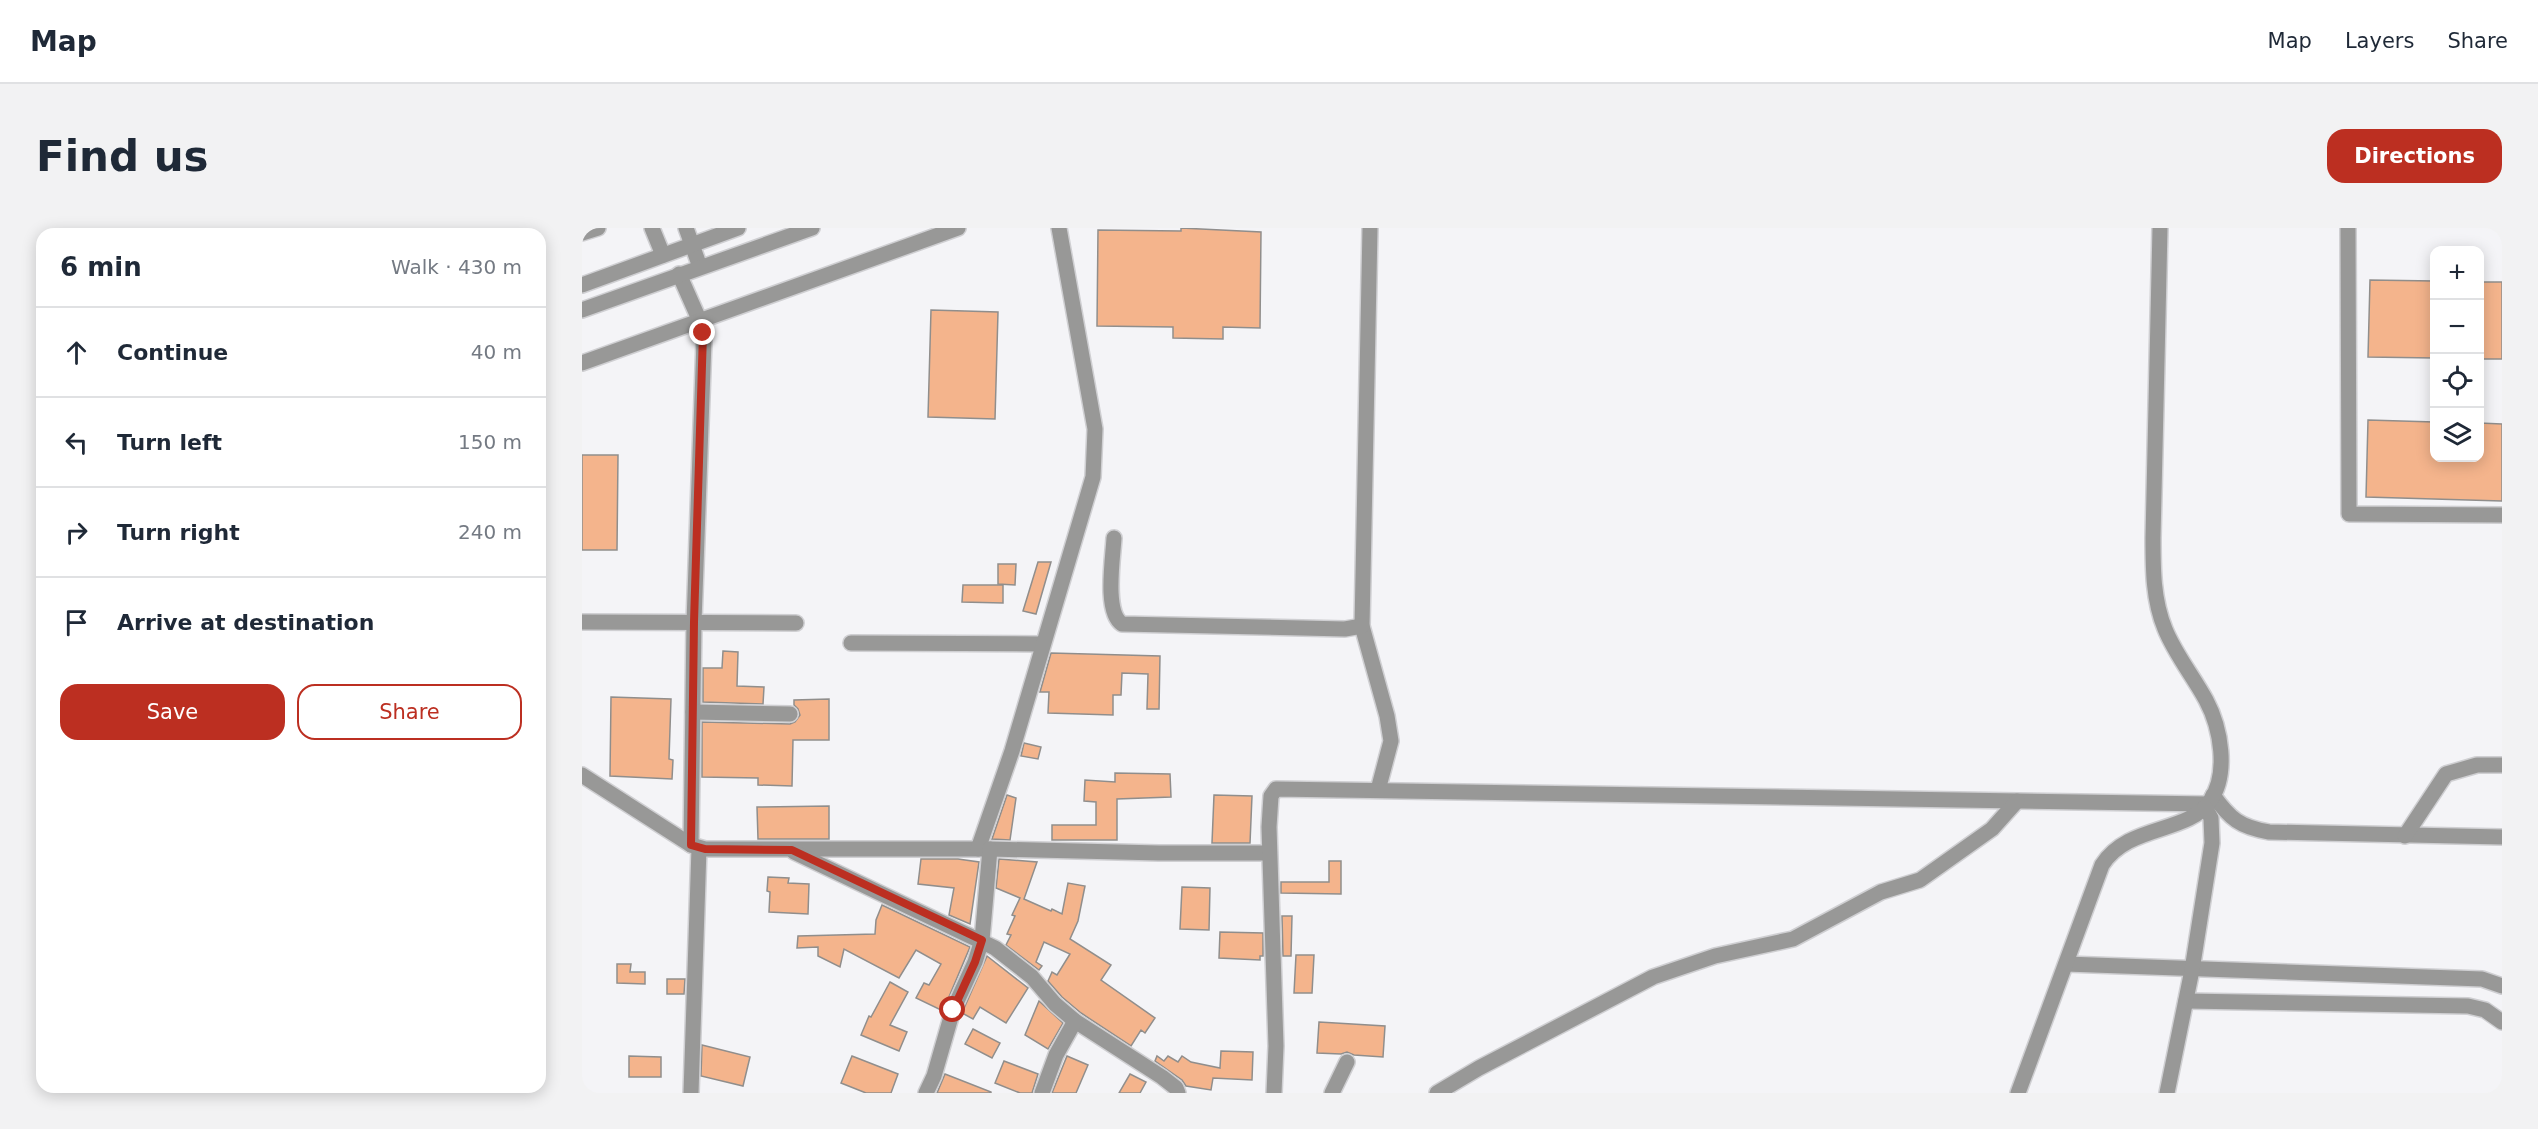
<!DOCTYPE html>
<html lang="en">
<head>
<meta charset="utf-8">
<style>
	body { margin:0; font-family:"DejaVu Sans",sans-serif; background:#f2f2f3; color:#1f2937 }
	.controls { position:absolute; right:18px; top:18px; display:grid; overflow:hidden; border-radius:12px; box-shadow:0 3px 15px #0003 }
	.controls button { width:54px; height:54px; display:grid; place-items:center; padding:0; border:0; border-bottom:2px solid #e0e1e3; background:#fff; color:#1f2937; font:30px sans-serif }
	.stop { position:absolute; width:18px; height:18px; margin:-14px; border:4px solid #bc2f21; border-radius:50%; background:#fff }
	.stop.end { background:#bc2f21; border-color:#fff; box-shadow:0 2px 6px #0008 }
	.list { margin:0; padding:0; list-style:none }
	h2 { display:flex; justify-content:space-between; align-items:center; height:78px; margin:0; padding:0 24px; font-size:26px }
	h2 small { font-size:20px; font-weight:400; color:#747a83 }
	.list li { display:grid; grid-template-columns:39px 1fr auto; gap:18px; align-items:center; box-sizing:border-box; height:90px; padding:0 24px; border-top:2px solid #e0e1e3 }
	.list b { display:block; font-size:22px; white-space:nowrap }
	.list em { font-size:20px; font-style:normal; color:#747a83 }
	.actions { display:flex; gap:12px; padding:18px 24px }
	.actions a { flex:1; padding:14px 0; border:2px solid #bc2f21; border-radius:18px; text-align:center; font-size:21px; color:#bc2f21 }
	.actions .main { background:#bc2f21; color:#fff }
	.icon { flex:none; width:33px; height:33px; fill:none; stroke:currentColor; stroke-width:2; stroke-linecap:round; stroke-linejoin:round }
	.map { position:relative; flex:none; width:1920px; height:865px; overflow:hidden; border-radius:18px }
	header { display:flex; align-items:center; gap:36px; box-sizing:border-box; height:84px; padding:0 30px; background:#fff; border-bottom:2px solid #e0e1e3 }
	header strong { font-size:28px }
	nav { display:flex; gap:33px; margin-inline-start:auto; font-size:21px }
	.intro { display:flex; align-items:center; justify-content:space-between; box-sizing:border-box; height:144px; padding:0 36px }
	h1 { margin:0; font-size:42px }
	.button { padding:15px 27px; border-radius:18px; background:#bc2f21; color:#fff; font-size:21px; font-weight:700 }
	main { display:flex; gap:36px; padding:0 36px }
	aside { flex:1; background:#fff; border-radius:18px; box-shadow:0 3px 15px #0003 }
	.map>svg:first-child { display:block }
	.building { fill:#f4b48c; stroke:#908e8c; stroke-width:1.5 }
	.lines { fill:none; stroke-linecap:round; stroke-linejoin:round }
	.minor-casing { stroke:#cfcfd2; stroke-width:18 }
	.minor { stroke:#989897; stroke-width:15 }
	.route { stroke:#bc2f21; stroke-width:8 }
</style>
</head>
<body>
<header>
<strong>Map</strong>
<nav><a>Map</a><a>Layers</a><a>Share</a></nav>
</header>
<div class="intro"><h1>Find us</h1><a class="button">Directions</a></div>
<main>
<aside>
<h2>6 min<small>Walk · 430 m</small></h2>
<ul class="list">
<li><svg class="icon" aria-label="ahead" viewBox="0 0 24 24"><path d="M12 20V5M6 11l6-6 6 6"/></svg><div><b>Continue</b></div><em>40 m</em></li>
<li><svg class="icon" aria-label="left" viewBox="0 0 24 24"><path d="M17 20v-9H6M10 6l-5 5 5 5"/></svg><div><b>Turn left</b></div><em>150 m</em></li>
<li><svg class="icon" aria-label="right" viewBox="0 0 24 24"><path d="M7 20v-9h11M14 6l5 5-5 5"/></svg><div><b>Turn right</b></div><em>240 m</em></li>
<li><svg class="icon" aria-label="arrive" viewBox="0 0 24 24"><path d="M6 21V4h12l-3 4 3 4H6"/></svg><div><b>Arrive at destination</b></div></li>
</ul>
<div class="actions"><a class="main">Save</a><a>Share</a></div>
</aside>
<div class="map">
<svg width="1920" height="865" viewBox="0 0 1920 865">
	<rect width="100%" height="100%" fill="#f4f4f7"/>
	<g class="building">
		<path d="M599,0l80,4 -1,96 -37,-1v12l-50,-1v-11l-76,-1 1,-96 83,1z"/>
		<path d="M1788,52l64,1v77l-66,-1z"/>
		<rect x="1898" y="54" width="22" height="77"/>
		<path d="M349,82l67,2 -3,107 -67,-2z"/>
		<path d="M1786,192l66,2v36h46v-35l22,1v77l-136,-4z"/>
		<path d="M0,227h36l-1,95h-35z"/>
		<path d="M456,334h13l-15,52 -13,-3z"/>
		<path d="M416,336h18l-1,21 -17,-1z"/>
		<path d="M381,357h40v18l-41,-1z"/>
		<path d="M141,423l15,1 -1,34 27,1 -1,17 -60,-2v-34h19z"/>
		<path d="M469,425l109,3 -1,53h-12l1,-35 -26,-1 -1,22h-8v20l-65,-2 1,-21h-9z"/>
		<path d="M29,469l60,2 -2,60 4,1 -1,19 -62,-3z"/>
		<path d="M247,471v41h-36l-1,46 -34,-1v-7l-56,-1v-55l88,2 5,-2 5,-7 -2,-6 -4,-4v-5z"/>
		<path d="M442,515l17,4 -3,12 -17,-3z"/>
		<path d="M533,545l55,1 1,23 -54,2v41h-65v-15h44v-23l-12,-1 1,-21 30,2z"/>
		<path d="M425,567l9,3 -6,42 -18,-1z"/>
		<path d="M632,567l38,1 -2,47h-38z"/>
		<path d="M247,578v33h-71l-1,-32z"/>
		<path d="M339,631h37l21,3 -9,62 -21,-9 5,-27 -36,-4z"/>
		<path d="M417,631l38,3 -13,37 27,12 1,-2 10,5 6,-31 17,3 -7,35 -8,18 41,26 -10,15 54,38 -10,15 -4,-3 -10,16 -50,-33 -19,-16 -14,-16 4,-9 5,3 13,-21 -26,-12 -8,20 6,4 -3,4 -33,-25 5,-10 -4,-1 8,-18 -3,-1 8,-17 -24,-10z"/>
		<path d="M747,633h12v33l-60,-1v-11h48z"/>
		<path d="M186,649l21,1 -1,5 21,1 -1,30 -39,-2 1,-20 -3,-1z"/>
		<path d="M600,659l28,1 -1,42 -29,-1z"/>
		<path d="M300,677l88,42 -27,64 -27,-13 8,-15 5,2 12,-21 -25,-14 -17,28 -55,-29 -4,18 -22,-11v-9l-21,1 1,-12 77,-2 1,-14z"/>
		<path d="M700,688h10l-1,40h-8z"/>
		<path d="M638,704l43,1v23h-3v4l-41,-2z"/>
		<path d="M714,727h18l-2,38h-18z"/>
		<path d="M405,728l41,32 -22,35 -26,-16 -7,12 -11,-6z"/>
		<path d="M35,736h14l-1,8h15v12l-28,-1z"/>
		<path d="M85,751h18l-1,15h-17z"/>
		<path d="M308,754l18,10 -18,33 17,7 -8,19 -38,-16 8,-19 2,1z"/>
		<path d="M457,773l24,22 -15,26 -23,-14z"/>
		<path d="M737,794l66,4 -2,31 -29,-2 -7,-3 -6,2 -24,-1z"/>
		<path d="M391,801l27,14 -8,15 -27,-14z"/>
		<path d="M120,817l48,12 -7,29 -42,-10z"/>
		<path d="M639,823l32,1 -1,28 -39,-2 -2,12 -25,-4 -4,-6 -27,-19 2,-5 7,5 4,-5 10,6 4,-6 9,6 29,6z"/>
		<path d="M47,828l32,1v20h-32z"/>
		<path d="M270,828l46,18 -7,19h-25l-25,-10z"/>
		<path d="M485,828l21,9 -12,28h-24z"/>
		<path d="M422,833l34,13 -6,19h-12l-25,-10z"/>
		<path d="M363,846l46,18v1h-54z"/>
		<path d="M548,846l16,8 -6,11h-21z"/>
	</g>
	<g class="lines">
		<defs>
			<g id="minor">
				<path d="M70,0l11,27"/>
				<path d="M104,0l14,39"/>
				<path d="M788,0l-8,398 25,90 4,25 -13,49"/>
				<path d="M1766,0l1,286 153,1"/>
				<path d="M0,5l16,-5"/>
				<path d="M97,46l23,52 2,15 -10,281 -3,223"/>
				<path d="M0,57l156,-57"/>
				<path d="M0,82l230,-82"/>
				<path d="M0,135l376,-135"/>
				<path d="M532,310c-1,20 -10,74 8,86l223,5 17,-3"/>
				<path d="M0,394l214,1"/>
				<path d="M269,415l191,1"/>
				<path d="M111,484l97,2"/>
				<path d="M0,547l109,70 14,4h285l169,4h110"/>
				<path d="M1631,567c17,24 27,32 56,37l233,5"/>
				<path d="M1823,608l41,-62 31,-9h25"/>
				<path d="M396,621l34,-98 81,-274 2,-48 -36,-201"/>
				<path d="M212,624l201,96 37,29 23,27 20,17 87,56 14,11 2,5"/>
				<path d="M1484,736l416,15 20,7"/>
				<path d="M1604,773l282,5 17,4 17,12"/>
				<path d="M109,865l8,-245"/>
				<path d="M344,865l8,-17 19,-66 22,-48 7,-22 8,-91"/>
				<path d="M460,865l14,-38 19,-34"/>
				<path d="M692,865l2,-47 -7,-219 2,-31 5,-7 932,15"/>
				<path d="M750,865l15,-31"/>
				<path d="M855,865l42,-25 174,-91 62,-21 78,-17 88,-47 39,-12 72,-51 25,-28"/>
				<path d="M1436,865l84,-228c26,-41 86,-31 108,-64 19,-27 11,-73 -4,-101 -13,-24 -31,-46 -41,-71 -12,-29 -12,-60 -12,-91l7,-310"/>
				<path d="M1585,865l25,-123 20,-127 -1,-25 -6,-11"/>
			</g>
		</defs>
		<use href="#minor" class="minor-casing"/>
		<use href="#minor" class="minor"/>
	</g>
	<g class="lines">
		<path class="route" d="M121,105l-9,289 -3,223 14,4 87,1 190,90 -7,22 -22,48"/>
	</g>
</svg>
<div class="controls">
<button>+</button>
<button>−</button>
<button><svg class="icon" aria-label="locate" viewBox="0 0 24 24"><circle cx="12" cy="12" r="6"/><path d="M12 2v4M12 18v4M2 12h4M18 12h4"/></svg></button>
<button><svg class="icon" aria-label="layers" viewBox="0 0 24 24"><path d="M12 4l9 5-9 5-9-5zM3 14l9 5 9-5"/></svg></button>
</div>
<div class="stop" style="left:371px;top:782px"></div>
<div class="stop end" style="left:121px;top:105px"></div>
</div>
</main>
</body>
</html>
